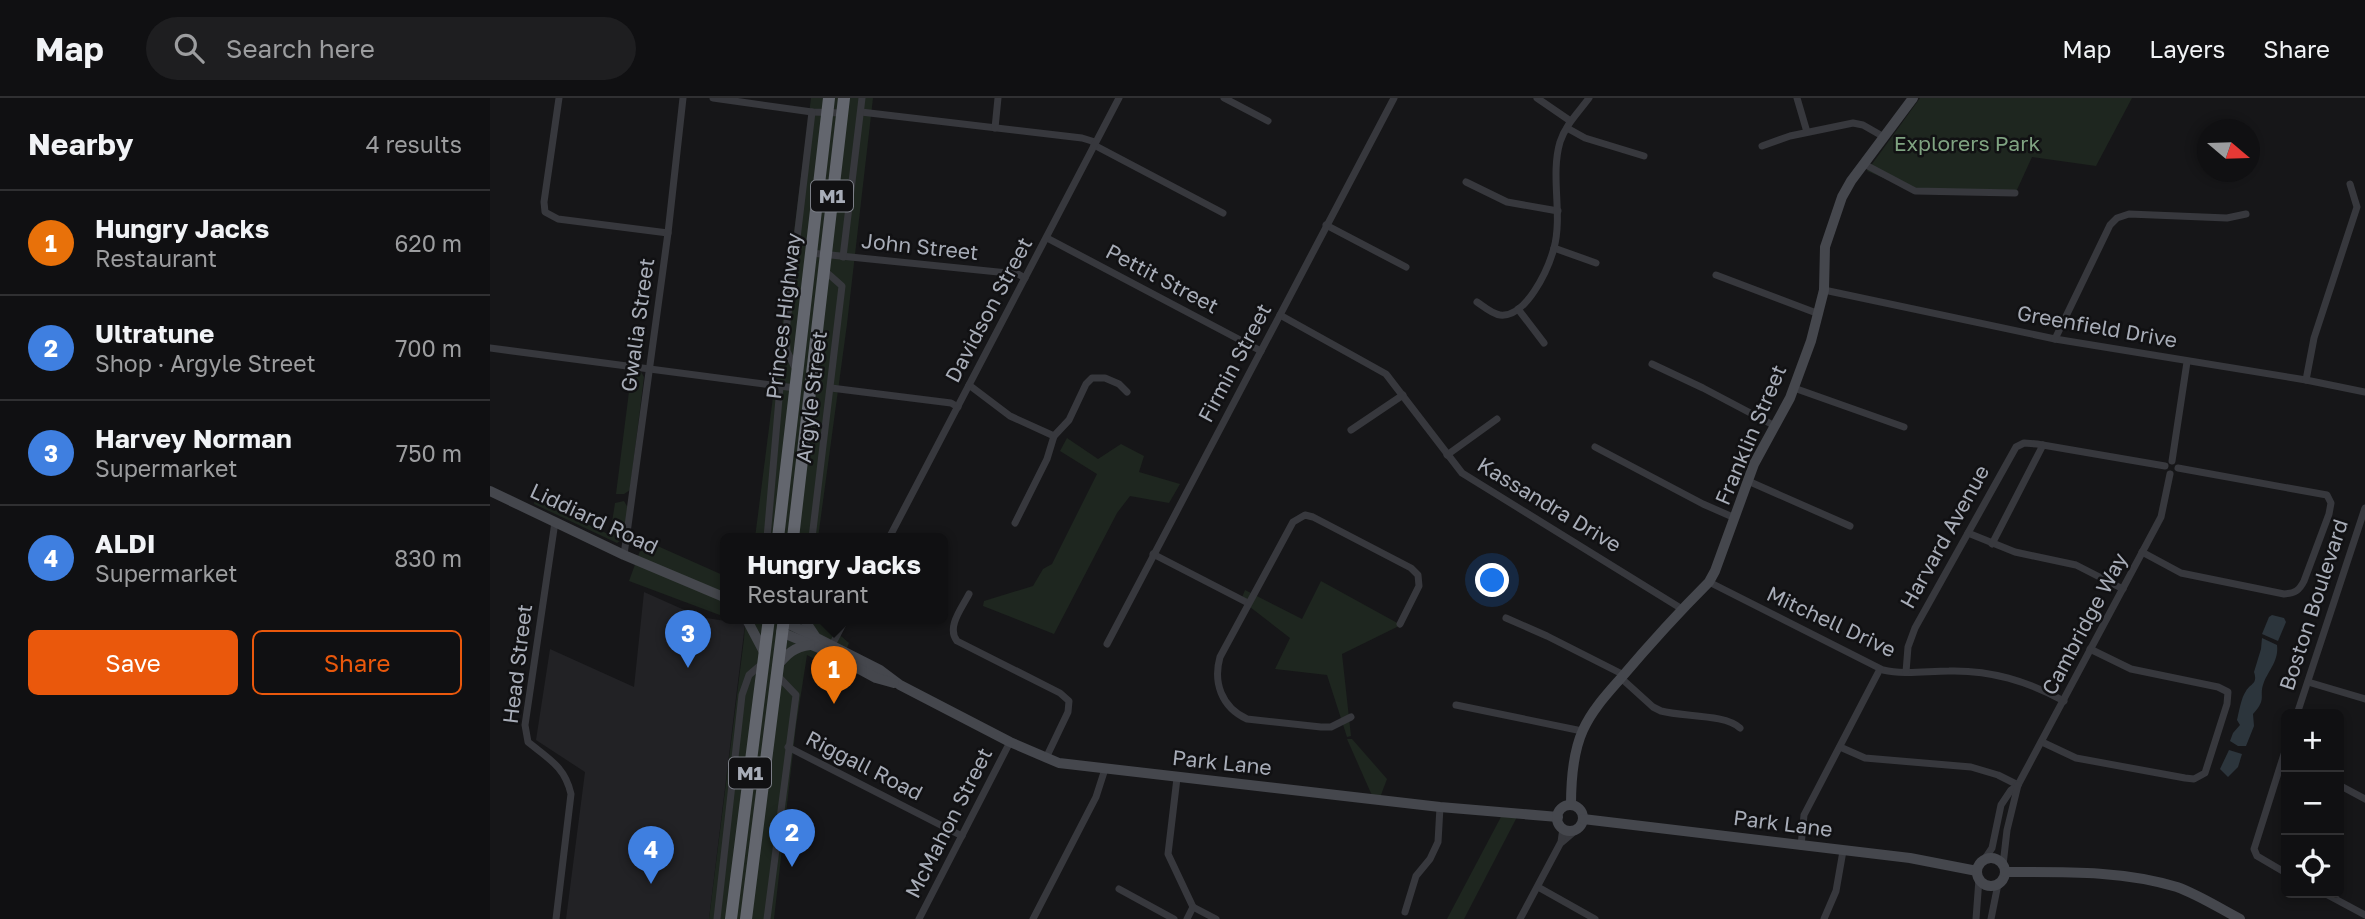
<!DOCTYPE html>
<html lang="en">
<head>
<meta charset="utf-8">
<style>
	body { margin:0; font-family:"Golos Text",sans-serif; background:#1e1e20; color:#f1f3f6 }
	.controls { position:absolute; right:21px; bottom:21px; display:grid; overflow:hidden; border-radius:10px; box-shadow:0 4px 10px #0003 }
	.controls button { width:63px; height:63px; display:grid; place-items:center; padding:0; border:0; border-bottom:2px solid #303032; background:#101012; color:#f1f3f6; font:35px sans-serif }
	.compass { position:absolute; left:1707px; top:21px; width:63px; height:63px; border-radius:50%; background:#101012; box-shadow:0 4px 10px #0003; rotate:109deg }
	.you { position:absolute; left:1003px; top:483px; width:24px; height:24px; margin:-18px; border:5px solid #fff; border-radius:50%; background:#1a73e8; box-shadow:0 0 0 10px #1a73e833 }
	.badge { display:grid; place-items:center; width:46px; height:46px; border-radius:50%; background:#ea580c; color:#fff; font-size:23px; font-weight:700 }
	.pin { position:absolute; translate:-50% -58px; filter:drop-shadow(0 2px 4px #0008) }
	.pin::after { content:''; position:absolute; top:37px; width:24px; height:21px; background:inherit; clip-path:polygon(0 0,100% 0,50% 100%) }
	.popup { position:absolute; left:230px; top:435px; width:228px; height:91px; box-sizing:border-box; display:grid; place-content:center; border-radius:10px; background:#101012; filter:drop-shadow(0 2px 5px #0005); font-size:23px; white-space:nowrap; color:#9c9d9f }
	.popup b { font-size:26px; color:#f1f3f6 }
	.popup::after { content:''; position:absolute; left:50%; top:100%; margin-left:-14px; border:14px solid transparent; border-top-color:#101012 }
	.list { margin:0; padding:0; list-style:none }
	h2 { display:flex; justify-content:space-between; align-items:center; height:91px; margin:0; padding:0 28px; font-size:30px }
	h2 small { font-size:23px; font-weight:400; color:#9c9d9f }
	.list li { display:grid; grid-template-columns:46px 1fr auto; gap:21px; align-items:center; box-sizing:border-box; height:105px; padding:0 28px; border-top:2px solid #303032 }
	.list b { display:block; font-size:26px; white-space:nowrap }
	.list p { margin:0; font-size:23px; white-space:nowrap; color:#9c9d9f }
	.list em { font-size:23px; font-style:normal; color:#9c9d9f }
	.actions { display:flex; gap:14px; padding:21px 28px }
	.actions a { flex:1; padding:16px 0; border:2px solid #ea580c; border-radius:10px; text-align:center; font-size:24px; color:#ea580c }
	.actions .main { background:#ea580c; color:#fff }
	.icon { flex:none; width:38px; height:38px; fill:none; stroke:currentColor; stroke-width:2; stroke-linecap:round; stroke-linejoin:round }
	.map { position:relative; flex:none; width:1875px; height:821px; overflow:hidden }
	header { display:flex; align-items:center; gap:42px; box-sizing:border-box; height:98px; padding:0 35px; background:#101012; border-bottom:2px solid #303032 }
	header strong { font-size:33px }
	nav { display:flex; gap:38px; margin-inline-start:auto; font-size:24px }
	.search { width:490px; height:63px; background:#1e1e20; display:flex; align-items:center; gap:18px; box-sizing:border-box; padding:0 24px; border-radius:38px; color:#9c9d9f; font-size:26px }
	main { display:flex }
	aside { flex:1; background:#101012 }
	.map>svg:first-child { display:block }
	.built { fill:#222225 }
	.green { fill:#1e261f }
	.water { fill:#2c353c }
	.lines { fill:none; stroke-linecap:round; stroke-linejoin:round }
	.street { stroke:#37383d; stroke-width:7 }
	.secondary { stroke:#45474d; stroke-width:10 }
	.highway { stroke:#63666e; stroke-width:12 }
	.labels { text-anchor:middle; stroke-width:5; stroke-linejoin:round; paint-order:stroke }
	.shield { fill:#111113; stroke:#7b7e86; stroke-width:2 }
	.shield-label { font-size:19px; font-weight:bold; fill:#a8adb8 }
	.park-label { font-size:21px; fill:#7fa381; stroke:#111113 }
	.street-label { font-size:21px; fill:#a8adb8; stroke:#111113 }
</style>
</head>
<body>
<header>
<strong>Map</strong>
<div class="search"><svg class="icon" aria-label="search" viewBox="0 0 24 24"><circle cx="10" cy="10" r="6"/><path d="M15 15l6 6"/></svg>Search here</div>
<nav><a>Map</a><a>Layers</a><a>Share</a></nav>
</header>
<main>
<aside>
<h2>Nearby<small>4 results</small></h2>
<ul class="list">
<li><span class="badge" style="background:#e8710a">1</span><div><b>Hungry Jacks</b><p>Restaurant</p></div><em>620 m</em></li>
<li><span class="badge" style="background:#3f7fe0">2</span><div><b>Ultratune</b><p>Shop · Argyle Street</p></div><em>700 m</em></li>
<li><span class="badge" style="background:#3f7fe0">3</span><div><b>Harvey Norman</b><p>Supermarket</p></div><em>750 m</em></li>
<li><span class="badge" style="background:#3f7fe0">4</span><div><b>ALDI</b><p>Supermarket</p></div><em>830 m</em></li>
</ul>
<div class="actions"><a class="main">Save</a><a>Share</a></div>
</aside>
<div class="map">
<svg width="1875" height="821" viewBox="0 0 1875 821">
	<rect width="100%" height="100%" fill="#161618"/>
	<path class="built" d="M154,494l56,25 45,7 -36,295h-143l19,-147 -49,-32 14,-91 84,38z"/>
	<g class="green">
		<path d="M321,0h62l-26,226 -29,214h-63z"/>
		<path d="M1430,0h212l-36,68 -64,-9 -16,35 -101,-1 -48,-20z"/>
		<path d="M142,270l9,4 3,5 -14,113 -6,4h-8z"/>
		<path d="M577,340l31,21 23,-15 23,12 -5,16 41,12 -11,19 -39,-7 -13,17 -63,121 -71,-28 1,-5 49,-15 10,-17 9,-5 45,-90 -37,-23z"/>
		<path d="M46,391l1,11 73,35 5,-32 9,-2 4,7 -4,30 -7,5 -83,-39z"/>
		<path d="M154,442l81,36v41l-96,-36z"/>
		<path d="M831,483l80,44 -59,29 9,82 -4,1 -20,-62 -52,-6 15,-31 -49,-38 4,-10 57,29z"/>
		<path d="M238,520h92l29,25 -12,28 -30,-16 -11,71 -22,193h-65l35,-280 1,-15z"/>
		<path d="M857,641h5l35,40 -8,21h-5z"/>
		<path d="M1012,717l15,2 -53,102h-17z"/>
	</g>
	<g class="water">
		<path d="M1782,517l12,3 2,4 -8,19 -16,-7 7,-17z"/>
		<path d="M1772,540l15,7c2,15 -8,25 -13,37 -6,15 4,16 -11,32l1,12 -8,20h-8l-8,-5 3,-8 7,-8 -3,-5c2,-8 4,-22 9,-29 5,-8 12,-7 8,-19l7,-23z"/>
		<path d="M1739,652l13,4 -4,13 -10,10 -8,-8z"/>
	</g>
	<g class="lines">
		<g class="street">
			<path d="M69,0l-15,104 1,10 13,7 110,14"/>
			<path d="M223,0l99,14 30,1"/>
			<path d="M734,0l44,23"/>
			<path d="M1047,0l32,22"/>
			<path d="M1307,0l10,34"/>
			<path d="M371,14l221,26 13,4"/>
			<path d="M505,30l3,-30"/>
			<path d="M1077,30l18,10 59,18"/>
			<path d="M604,47l129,68"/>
			<path d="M1272,48l28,-10 63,-13 10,2 21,12"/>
			<path d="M1374,66l51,27 100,2"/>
			<path d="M976,84l41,20 51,9"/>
			<path d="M836,127l80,42"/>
			<path d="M557,140l214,113"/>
			<path d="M1064,150l42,15"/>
			<path d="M321,155l207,21 7,4"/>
			<path d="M353,159l19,-159"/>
			<path d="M1226,177l103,39"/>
			<path d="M1334,192l231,49 251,41 59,12"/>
			<path d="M987,204c6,4 15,12 23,13 26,3 48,-45 54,-67 9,-34 -4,-72 6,-106 6,-18 18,-29 29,-44"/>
			<path d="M1028,211l26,34"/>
			<path d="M790,217l106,59 76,99 220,136"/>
			<path d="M1565,241l55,-114 7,-7 12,-4 98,4 19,-4"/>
			<path d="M0,250l305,40"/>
			<path d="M1162,266l51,24 72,38"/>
			<path d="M304,268l-7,-15 -1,-20 26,-219"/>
			<path d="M1816,282l8,-42 43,-131 -7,-23"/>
			<path d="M479,287l41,31 44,20"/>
			<path d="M341,290l120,15 7,4"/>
			<path d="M1304,290l110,39"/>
			<path d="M861,332l52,-35"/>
			<path d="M1105,349l108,57 32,14"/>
			<path d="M957,357l50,-36"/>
			<path d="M1682,363l15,-99"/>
			<path d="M1258,383l102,45"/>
			<path d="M65,424l-30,203 3,17c21,17 37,25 43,52l-15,125"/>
			<path d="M525,425l32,-64 7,-23 15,-16 17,-36 6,-6h13l14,6 8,8"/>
			<path d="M1478,435l47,19 61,13 47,24"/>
			<path d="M277,440l13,-151"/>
			<path d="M322,440l30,-252 -18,-16"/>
			<path d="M399,440l230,-440"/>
			<path d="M1502,446l51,-99"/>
			<path d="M1652,454l39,21 103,21c11,-1 15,-3 20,-13l25,-67 2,-11 -4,-8 -149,-27"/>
			<path d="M663,456l95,49"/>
			<path d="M134,457l44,-322 15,-135"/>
			<path d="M1219,484l174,88c21,5 44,1 66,1 42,-1 78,10 115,30"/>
			<path d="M479,496c-7,14 -23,33 -12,47l103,52 9,8 -1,11 -22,46"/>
			<path d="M1016,520l41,18 77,39"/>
			<path d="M617,546l287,-546"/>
			<path d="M340,551l16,-31"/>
			<path d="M1416,574l2,-25 7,-19 101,-181 8,-4 13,1 128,22"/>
			<path d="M1131,580l32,29 8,4c22,6 64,3 79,17"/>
			<path d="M1818,584l57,17"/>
			<path d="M966,607l126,26"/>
			<path d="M1807,616l68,-206"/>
			<path d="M861,619l-20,10h-10l-74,-8c-26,-12 -34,-37 -27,-62l73,-135 12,-7 8,2 98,51 7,7 1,11 -19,38"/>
			<path d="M1552,644l34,16 109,20 9,1 11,-6 22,-69 1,-12 -10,-5 -87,-18 -41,-20"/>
			<path d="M298,649l174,89"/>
			<path d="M1350,649l25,11 106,9 27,8 20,10"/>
			<path d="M1796,650l-32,101 3,7 29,17"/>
			<path d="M687,680l-9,76 25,53 -6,12"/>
			<path d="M1849,687l26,14"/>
			<path d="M1072,744l14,-12"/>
			<path d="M1311,748l3,-31 76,-146"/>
			<path d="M1494,762l8,-12 9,-43 10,-15 7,-5 8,-15 135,-253 9,-43"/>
			<path d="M1513,767l4,-35 11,-45"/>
			<path d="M1048,789l57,32"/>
			<path d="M629,791l55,30"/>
			<path d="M1834,795l41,22"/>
			<path d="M703,809l23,12"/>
			<path d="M915,814l11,-36 14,-17 8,-17 2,-35"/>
			<path d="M227,821l25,-224 7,-20 14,-12"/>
			<path d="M277,821l29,-224 -20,-21"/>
			<path d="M429,821l91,-177"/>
			<path d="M543,821l63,-122 9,-28"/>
			<path d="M1030,821l41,-77 2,-14"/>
			<path d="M1334,821l12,-28 7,-40"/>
			<path d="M1486,821l3,-40"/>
			<path d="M1501,821l7,-35"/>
		</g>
		<g class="secondary">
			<path d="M0,393l134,64 102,43"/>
			<path d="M256,520l19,36"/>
			<path d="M313,520l12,18"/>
			<path d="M293,523l97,49 20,15 110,57 49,21 381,44 118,10"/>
			<path d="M291,534l47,20 48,26 18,5"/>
			<path d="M287,568c10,-12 17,-19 33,-21"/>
			<path d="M1081,707c0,-24 2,-53 12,-75 9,-20 24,-36 38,-52 28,-33 57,-65 88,-96l6,-11 39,-107 36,-66 21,-57 13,-51 1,-43 17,-50 9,-16 62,-83"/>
			<circle cx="1080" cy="720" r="13"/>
			<path d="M1093,721l327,39 67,13"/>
			<circle cx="1501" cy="774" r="14"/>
			<path d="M1515,774c57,0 117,-2 172,15 22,8 42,21 63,32"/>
		</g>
		<g class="highway">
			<path d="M288,440l51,-440"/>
			<path d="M303,440l51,-440"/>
			<path d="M241,821l38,-301"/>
			<path d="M256,821l38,-301"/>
		</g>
	</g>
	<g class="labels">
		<g class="shield">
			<rect x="321" y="82.5" width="42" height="31" rx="5"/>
			<rect x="239" y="659.5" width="42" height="31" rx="5"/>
		</g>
		<g class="shield-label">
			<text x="342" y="105">M1</text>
			<text x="260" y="682">M1</text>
		</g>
		<g class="park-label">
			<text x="1477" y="53">Explorers Park</text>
		</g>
		<g class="street-label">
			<text transform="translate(430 149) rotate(6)" y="7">John Street</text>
			<text transform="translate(672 181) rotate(28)" y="7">Pettit Street</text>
			<text transform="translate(499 212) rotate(-62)" y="7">Davidson Street</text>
			<text transform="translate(294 218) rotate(-83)" y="7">Princes Highway</text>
			<text transform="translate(148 227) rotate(-82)" y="7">Gwalia Street</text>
			<text transform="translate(1607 229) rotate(10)" y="7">Greenfield Drive</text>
			<text transform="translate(745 265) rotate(-62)" y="7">Firmin Street</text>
			<text transform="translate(322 299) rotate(-83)" y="7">Argyle Street</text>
			<text transform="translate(1261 337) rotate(-67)" y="7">Franklin Street</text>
			<text transform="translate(1059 407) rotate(31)" y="7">Kassandra Drive</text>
			<text transform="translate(104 421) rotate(25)" y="7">Liddiard Road</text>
			<text transform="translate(1455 439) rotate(-61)" y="7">Harvard Avenue</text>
			<text transform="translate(1824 507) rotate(-72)" y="7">Boston Boulevard</text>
			<text transform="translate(1341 524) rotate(25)" y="7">Mitchell Drive</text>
			<text transform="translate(1595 526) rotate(-62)" y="7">Cambridge Way</text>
			<text transform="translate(28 566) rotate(-83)" y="7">Head Street</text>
			<text transform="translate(732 665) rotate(6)" y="7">Park Lane</text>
			<text transform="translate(374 668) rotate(27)" y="7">Riggall Road</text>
			<text transform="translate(459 725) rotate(-63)" y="7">McMahon Street</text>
			<text transform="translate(1293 726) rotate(7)" y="7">Park Lane</text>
		</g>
	</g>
</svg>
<div class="controls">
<button>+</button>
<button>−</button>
<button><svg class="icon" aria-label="locate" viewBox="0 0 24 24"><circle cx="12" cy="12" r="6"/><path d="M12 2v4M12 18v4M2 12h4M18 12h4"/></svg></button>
</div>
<svg class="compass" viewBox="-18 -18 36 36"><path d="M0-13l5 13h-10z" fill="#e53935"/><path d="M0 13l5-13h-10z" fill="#9c9d9f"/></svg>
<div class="you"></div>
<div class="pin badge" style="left:344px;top:606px;background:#e8710a">1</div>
<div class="popup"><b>Hungry Jacks</b>Restaurant</div>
<div class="pin badge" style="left:302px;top:769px;background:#3f7fe0">2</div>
<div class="pin badge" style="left:198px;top:570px;background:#3f7fe0">3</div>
<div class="pin badge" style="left:161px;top:786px;background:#3f7fe0">4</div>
</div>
</main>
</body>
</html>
